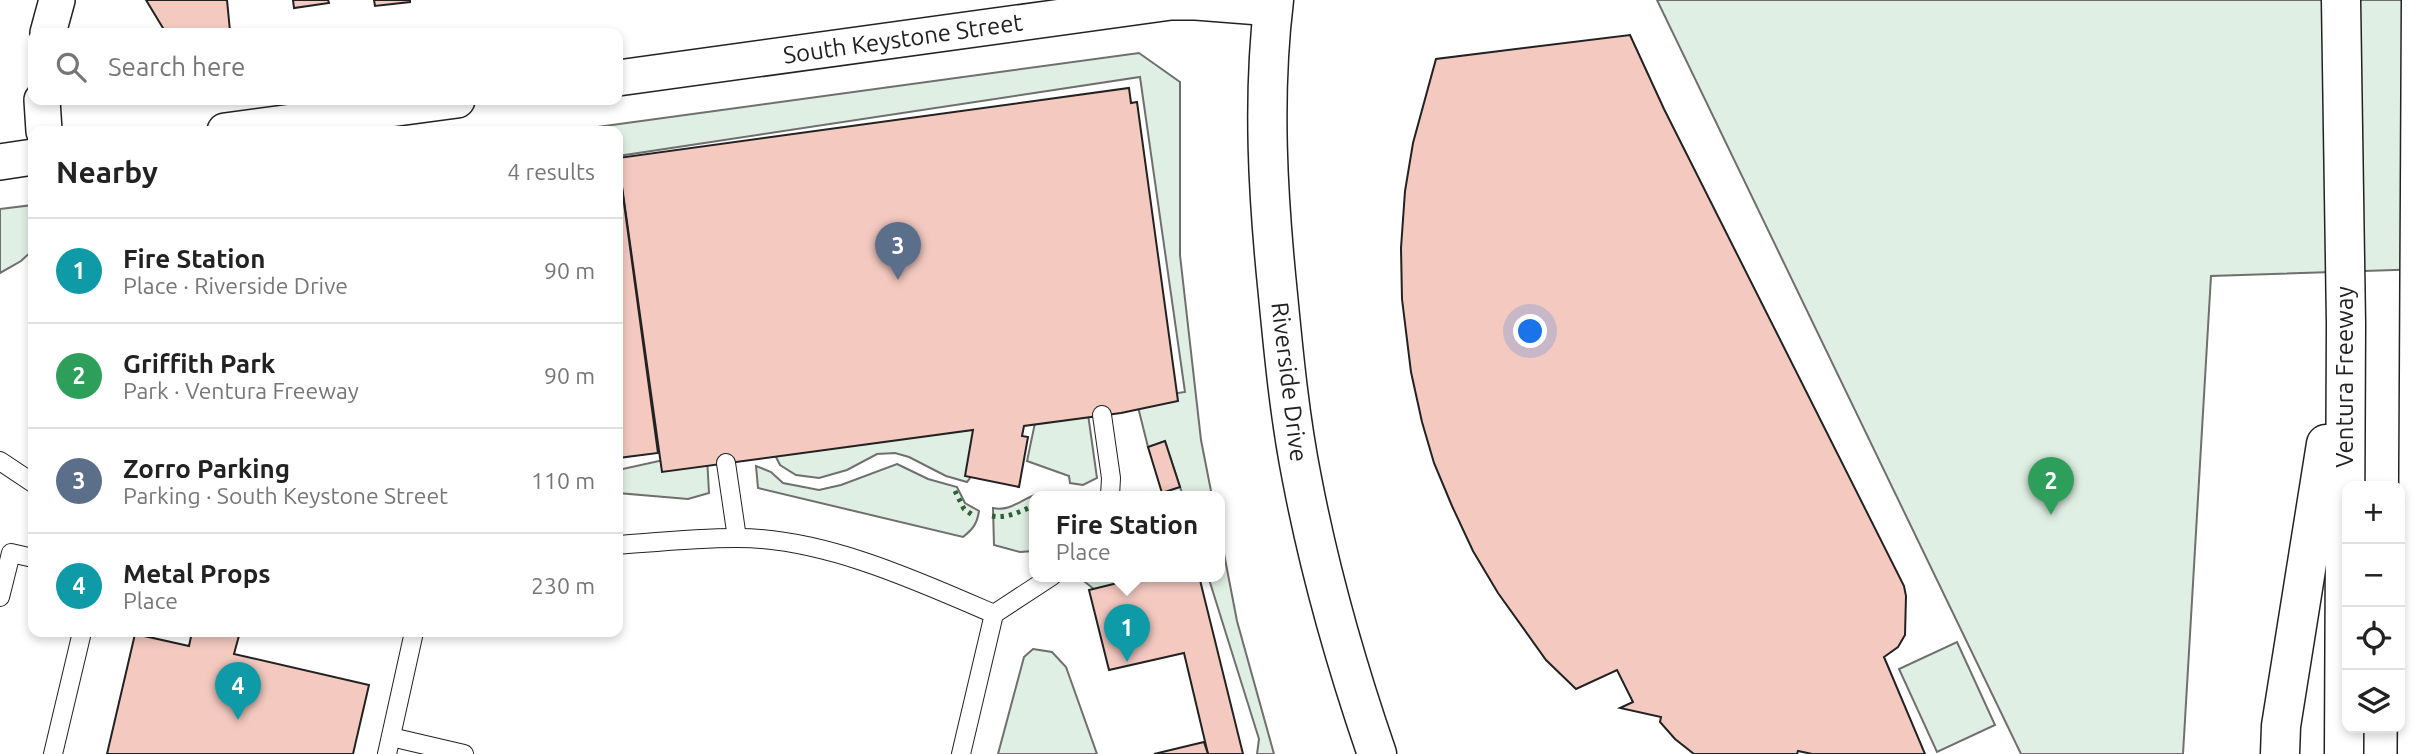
<!DOCTYPE html>
<html lang="en">
<head>
<meta charset="utf-8">
<style>
	body { margin:0; font-family:Ubuntu,sans-serif; background:#f6f6f6; color:#222 }
	.controls { position:absolute; right:21px; bottom:21px; display:grid; overflow:hidden; border-radius:14px; box-shadow:0 4px 10px #0003 }
	.controls button { width:63px; height:63px; display:grid; place-items:center; padding:0; border:0; border-bottom:2px solid #e0e0e0; background:#fff; color:#222; font:35px sans-serif }
	.you { position:absolute; left:1531px; top:332px; width:24px; height:24px; margin:-18px; border:5px solid #fff; border-radius:50%; background:#1a73e8; box-shadow:0 0 0 10px #1a73e833 }
	.badge { display:grid; place-items:center; width:46px; height:46px; border-radius:50%; background:#db2777; color:#fff; font-size:23px; font-weight:700 }
	.pin { position:absolute; translate:-50% -58px; filter:drop-shadow(0 2px 4px #0008) }
	.pin::after { content:''; position:absolute; top:37px; width:24px; height:21px; background:inherit; clip-path:polygon(0 0,100% 0,50% 100%) }
	.popup { position:absolute; left:1029px; top:491px; width:196px; height:91px; box-sizing:border-box; display:grid; place-content:center; border-radius:14px; background:#fff; filter:drop-shadow(0 2px 5px #0005); font-size:23px; white-space:nowrap; color:#767676 }
	.popup b { font-size:26px; color:#222 }
	.popup::after { content:''; position:absolute; left:50%; top:100%; margin-left:-14px; border:14px solid transparent; border-top-color:#fff }
	.list { margin:0; padding:0; list-style:none }
	h2 { display:flex; justify-content:space-between; align-items:center; height:91px; margin:0; padding:0 28px; font-size:30px }
	h2 small { font-size:23px; font-weight:400; color:#767676 }
	.list li { display:grid; grid-template-columns:46px 1fr auto; gap:21px; align-items:center; box-sizing:border-box; height:105px; padding:0 28px; border-top:2px solid #e0e0e0 }
	.list b { display:block; font-size:26px; white-space:nowrap }
	.list p { margin:0; font-size:23px; white-space:nowrap; color:#767676 }
	.list em { font-size:23px; font-style:normal; color:#767676 }
	.icon { flex:none; width:38px; height:38px; fill:none; stroke:currentColor; stroke-width:2; stroke-linecap:round; stroke-linejoin:round }
	.map { position:relative; flex:none; width:2426px; height:754px; overflow:hidden }
	.search { position:absolute; background:#fff; box-shadow:0 4px 10px #0003; left:28px; top:28px; width:595px; height:77px; display:flex; align-items:center; gap:18px; box-sizing:border-box; padding:0 24px; border-radius:14px; color:#767676; font-size:26px }
	.panel { position:absolute; background:#fff; box-shadow:0 4px 10px #0003; left:28px; top:126px; width:595px; height:511px; border-radius:14px }
	.map>svg:first-child { display:block }
	.green { fill:#e0efe3; stroke:#6f6f6f; stroke-width:2 }
	.building { fill:#f3c9c0; stroke:#222; stroke-width:2 }
	.lines { fill:none; stroke-linecap:round; stroke-linejoin:round }
	.service-casing { stroke:#222; stroke-width:20 }
	.minor-casing { stroke:#222; stroke-width:38 }
	.secondary-casing { stroke:#222; stroke-width:41 }
	.motorway-casing { stroke:#222; stroke-width:41 }
	.service { stroke:#fff; stroke-width:18 }
	.minor { stroke:#fff; stroke-width:35 }
	.secondary { stroke:#fff; stroke-width:38 }
	.motorway { stroke:#fff; stroke-width:38 }
	.hedge { stroke:#2f5e38; stroke-width:5; stroke-dasharray:3.5 5; stroke-linecap:butt }
	.labels { text-anchor:middle; stroke-width:5; stroke-linejoin:round; paint-order:stroke }
	.street-label { font-size:24px; fill:#222; stroke:#fff }
</style>
</head>
<body>
<div class="map">
<svg width="2426" height="754" viewBox="0 0 2426 754">
	<rect width="100%" height="100%" fill="#fff"/>
	<g class="green">
		<path d="M1657,0h769v269l-215,7 -28,478h-162z"/>
		<path d="M1139,53l41,29v173l21,185 11,56h-29l-18,-55 -17,6 -12,-48 49,-7 -45,-315 -522,79v-25h-50z"/>
		<path d="M33,205v45l-12,11 -21,12v-64z"/>
		<path d="M1087,407l10,71 -14,7 -13,-2 -1,-7 -42,-15 9,-43z"/>
		<path d="M986,426l-11,45 -8,11 -21,-6 -37,-19 -14,-4 -18,1 -30,16 -28,8 -23,-3 -16,-10 -8,-16z"/>
		<path d="M707,457l2,36 -21,6 -70,-6v-23l41,-9z"/>
		<path d="M897,464l31,15 29,8 8,16 14,8c-2,13 -6,18 -16,26l-205,-49 -2,-22 15,6 12,11 36,7 22,-5z"/>
		<path d="M1041,493l10,3h-17v55l-14,1 -26,-7 -1,-37c19,4 30,-11 48,-15z"/>
		<path d="M1220,533l17,88 37,133h-17l2,-15 -51,-163h12z"/>
		<path d="M1092,576h57l-54,14 -10,-8z"/>
		<path d="M1957,642l38,83 -58,27 -38,-83z"/>
		<path d="M1033,649l19,3 14,15 31,87h-99l26,-97z"/>
	</g>
	<g class="building">
		<path d="M146,0h81l3,31 -64,2z"/>
		<path d="M293,0h35l1,3 -35,5z"/>
		<path d="M374,0h36v2l-35,4z"/>
		<path d="M1630,35l34,74 240,477 2,10 -1,39 -7,12 -14,10 41,97h-113l-14,-3 -1,3h-103l-19,-15 -15,-17 1,-5 -41,-9 13,-6 -16,-32 -41,19 -30,-29 -48,-67 -25,-42 -21,-45 -18,-43 -12,-41 -11,-50 -9,-73 -1,-51 4,-57 8,-48 23,-84z"/>
		<path d="M1129,88l2,15 6,-1 41,299 -57,12 -97,13 -2,10 6,1 -9,50 -54,-11 8,-46 -311,42 -44,-314z"/>
		<path d="M618,159l40,294 -40,5z"/>
		<path d="M1165,441l15,46 -18,6 -14,-46z"/>
		<path d="M1146,576h20l1,3 32,-3 44,178h-35l-24,-101 -75,17 -20,-80z"/>
		<path d="M192,632h48l-6,22 135,31 -16,69h-246l28,-120 54,12z"/>
		<path d="M1204,742l4,12h-54z"/>
	</g>
	<g class="lines">
		<defs>
			<g id="service">
				<path d="M1102,415l9,63 -1,18"/>
				<path d="M0,461l33,22"/>
				<path d="M726,463l11,75"/>
				<path d="M618,545c39,-3 78,-7 117,-7 86,-1 181,42 259,76"/>
				<path d="M0,597l11,-44 22,5"/>
				<path d="M391,737l73,17"/>
				<path d="M53,754l29,-122"/>
				<path d="M387,754l27,-122"/>
				<path d="M961,754l33,-140 58,-38"/>
			</g>
			<g id="minor">
				<path d="M48,33l9,-33"/>
				<path d="M618,78l553,-76h25l77,6"/>
				<path d="M42,100l2,31"/>
				<path d="M225,131l232,-31"/>
				<path d="M0,162l33,-5"/>
			</g>
			<path id="secondary" d="M1274,0c-12,98 -6,198 4,295 6,62 12,124 24,184 18,94 44,185 75,275"/>
			<g id="motorway">
				<path d="M2341,0l5,324 -2,430"/>
				<path d="M2280,754l1,-28 45,-282"/>
				<path d="M2417,754l4,-754"/>
			</g>
		</defs>
		<use href="#service" class="service-casing"/>
		<use href="#minor" class="minor-casing"/>
		<use href="#secondary" class="secondary-casing"/>
		<use href="#motorway" class="motorway-casing"/>
		<use href="#service" class="service"/>
		<use href="#minor" class="minor"/>
		<use href="#secondary" class="secondary"/>
		<use href="#motorway" class="motorway"/>
		<g class="hedge">
			<path d="M955,491l9,18 10,7"/>
			<path d="M992,516c15,3 28,-5 42,-10"/>
		</g>
	</g>
	<g class="labels">
		<g class="street-label">
			<text transform="translate(903 39) rotate(-8)" y="8">South Keystone Street</text>
			<text transform="translate(2345 377) rotate(-90)" y="8">Ventura Freeway</text>
			<text transform="translate(1289 382) rotate(83)" y="8">Riverside Drive</text>
		</g>
	</g>
</svg>
<div class="controls">
<button>+</button>
<button>−</button>
<button><svg class="icon" aria-label="locate" viewBox="0 0 24 24"><circle cx="12" cy="12" r="6"/><path d="M12 2v4M12 18v4M2 12h4M18 12h4"/></svg></button>
<button><svg class="icon" aria-label="layers" viewBox="0 0 24 24"><path d="M12 4l9 5-9 5-9-5zM3 14l9 5 9-5"/></svg></button>
</div>
<div class="you"></div>
<div class="pin badge" style="left:1127px;top:662px;background:#0f9aa8">1</div>
<div class="popup"><b>Fire Station</b>Place</div>
<div class="pin badge" style="left:2051px;top:515px;background:#2e9e5b">2</div>
<div class="pin badge" style="left:898px;top:280px;background:#5c6f8a">3</div>
<div class="pin badge" style="left:238px;top:720px;background:#0f9aa8">4</div>
<div class="search"><svg class="icon" aria-label="search" viewBox="0 0 24 24"><circle cx="10" cy="10" r="6"/><path d="M15 15l6 6"/></svg>Search here</div>
<section class="panel">
<h2>Nearby<small>4 results</small></h2>
<ul class="list">
<li><span class="badge" style="background:#0f9aa8">1</span><div><b>Fire Station</b><p>Place · Riverside Drive</p></div><em>90 m</em></li>
<li><span class="badge" style="background:#2e9e5b">2</span><div><b>Griffith Park</b><p>Park · Ventura Freeway</p></div><em>90 m</em></li>
<li><span class="badge" style="background:#5c6f8a">3</span><div><b>Zorro Parking</b><p>Parking · South Keystone Street</p></div><em>110 m</em></li>
<li><span class="badge" style="background:#0f9aa8">4</span><div><b>Metal Props</b><p>Place</p></div><em>230 m</em></li>
</ul>
</section>
</div>
</body>
</html>
